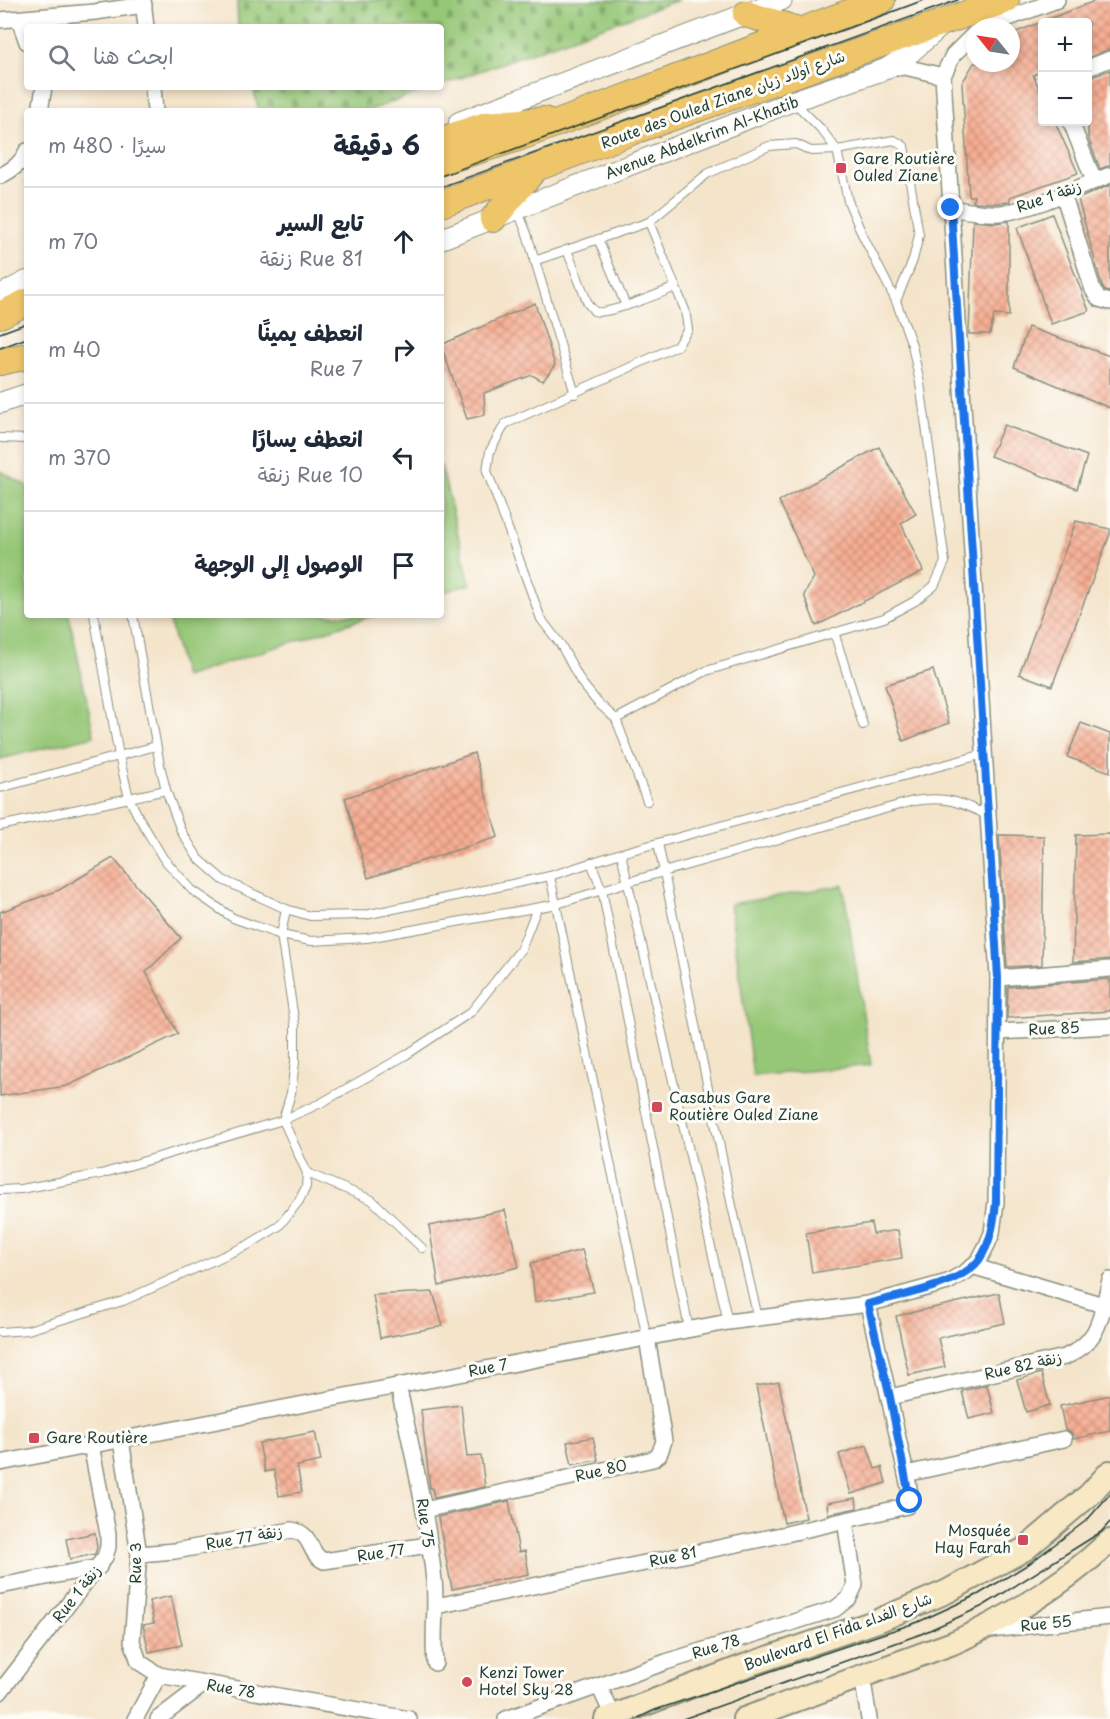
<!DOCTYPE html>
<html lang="ar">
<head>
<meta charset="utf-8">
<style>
	body { margin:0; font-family:"Playpen Sans","Playpen Sans Arabic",sans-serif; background:#f2f2f3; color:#1f2937; direction:rtl }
	.controls { position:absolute; right:18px; top:18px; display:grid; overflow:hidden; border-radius:6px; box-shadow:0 3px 9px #0003 }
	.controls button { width:54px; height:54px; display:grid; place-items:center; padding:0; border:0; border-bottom:2px solid #e0e1e3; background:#fff; color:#1f2937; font:30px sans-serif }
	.compass { position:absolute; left:966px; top:18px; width:54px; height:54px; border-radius:50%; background:#fff; box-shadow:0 3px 9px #0003; rotate:300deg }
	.stop { position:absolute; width:18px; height:18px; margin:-14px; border:4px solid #1a73e8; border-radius:50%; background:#fff }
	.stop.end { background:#1a73e8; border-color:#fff; box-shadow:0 2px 6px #0008 }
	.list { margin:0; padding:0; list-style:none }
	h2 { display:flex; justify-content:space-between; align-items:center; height:78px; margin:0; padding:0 24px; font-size:26px }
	h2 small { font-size:20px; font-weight:400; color:#747a83 }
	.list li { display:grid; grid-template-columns:39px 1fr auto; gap:18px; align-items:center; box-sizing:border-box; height:108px; padding:0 24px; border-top:2px solid #e0e1e3 }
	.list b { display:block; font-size:22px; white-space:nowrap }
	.list p { margin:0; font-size:20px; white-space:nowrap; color:#747a83 }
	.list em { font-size:20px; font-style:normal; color:#747a83 }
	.icon { flex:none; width:33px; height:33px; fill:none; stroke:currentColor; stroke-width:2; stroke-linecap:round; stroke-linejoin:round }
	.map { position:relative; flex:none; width:1110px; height:1719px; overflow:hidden; direction:ltr }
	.search { position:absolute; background:#fff; box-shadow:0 3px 9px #0003; left:24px; top:24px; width:420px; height:66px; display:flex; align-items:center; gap:15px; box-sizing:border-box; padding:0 21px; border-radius:6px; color:#747a83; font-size:22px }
	.panel { position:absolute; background:#fff; box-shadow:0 3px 9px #0003; left:24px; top:108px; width:420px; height:510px; border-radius:6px; direction:rtl }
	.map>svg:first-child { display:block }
	.cemetery { fill:url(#cemetery-stones); stroke:#5a8256; stroke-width:1.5 }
	.park { fill:#96c777; stroke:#5a8256; stroke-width:1.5 }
	.building { fill:url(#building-cross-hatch) }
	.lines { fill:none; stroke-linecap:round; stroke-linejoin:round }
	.service-casing { stroke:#8a907f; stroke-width:10 }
	.minor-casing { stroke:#8a907f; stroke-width:18 }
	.tertiary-casing { stroke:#8a907f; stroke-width:22 }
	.secondary-casing { stroke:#8a907f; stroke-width:26 }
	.trunk-casing { stroke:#8a907f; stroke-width:28 }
	.service { stroke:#fff; stroke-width:8 }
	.minor { stroke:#fff; stroke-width:15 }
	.tertiary { stroke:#fff; stroke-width:20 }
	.secondary { stroke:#f8e8c3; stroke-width:22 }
	.trunk { stroke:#eec569; stroke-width:26 }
	.tram { stroke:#1f3d34; stroke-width:1.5 }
	.route { stroke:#1a73e8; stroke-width:8 }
	.poi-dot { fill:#d1495b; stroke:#fdfcf7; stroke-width:2 }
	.labels { text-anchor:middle; stroke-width:6; stroke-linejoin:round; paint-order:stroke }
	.street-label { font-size:15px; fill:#1f3d34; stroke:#fdfcf7 }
	.poi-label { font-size:15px; fill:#1f3d34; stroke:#fdfcf7; text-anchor:start }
</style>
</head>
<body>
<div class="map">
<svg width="1110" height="1719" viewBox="0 0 1110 1719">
	<defs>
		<pattern id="cemetery-stones" width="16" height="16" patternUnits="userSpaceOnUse" patternTransform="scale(1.5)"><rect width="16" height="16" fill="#96c777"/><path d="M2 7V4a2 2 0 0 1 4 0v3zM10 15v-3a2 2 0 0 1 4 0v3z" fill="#7aa362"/></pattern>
		<pattern id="building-cross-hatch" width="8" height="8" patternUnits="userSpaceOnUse" patternTransform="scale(1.5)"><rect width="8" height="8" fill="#f8ae93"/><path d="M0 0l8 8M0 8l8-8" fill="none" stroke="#c88f79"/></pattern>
	</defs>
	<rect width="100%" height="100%" fill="#fdfcf7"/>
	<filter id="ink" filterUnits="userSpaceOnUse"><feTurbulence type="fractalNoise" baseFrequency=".0167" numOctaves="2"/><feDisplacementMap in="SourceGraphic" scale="12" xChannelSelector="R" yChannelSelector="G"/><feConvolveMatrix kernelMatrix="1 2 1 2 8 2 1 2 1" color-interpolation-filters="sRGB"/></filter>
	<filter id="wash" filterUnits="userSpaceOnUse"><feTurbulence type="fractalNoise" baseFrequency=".008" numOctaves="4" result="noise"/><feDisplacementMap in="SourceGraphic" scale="24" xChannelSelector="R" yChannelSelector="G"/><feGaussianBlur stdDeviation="1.35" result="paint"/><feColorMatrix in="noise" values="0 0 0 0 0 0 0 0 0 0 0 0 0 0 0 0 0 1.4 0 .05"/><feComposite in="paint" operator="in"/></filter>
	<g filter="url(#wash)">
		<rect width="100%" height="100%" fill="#f4e4ca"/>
		<g class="cemetery">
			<path d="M237,0h441l-237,85v-58h-203z"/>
			<path d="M253,87h181l-67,24h-108z"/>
		</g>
		<g class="park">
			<path d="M441,465l29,119 -29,9z"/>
			<path d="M0,471l27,15v129h42l25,121 -94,23z"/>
			<path d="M168,615h207l-191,62z"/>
			<path d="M843,885l28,180 -118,11 -23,-172z"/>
		</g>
		<g id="blocks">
			<g class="building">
				<path d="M1097,0h13v49l-22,9v-36h-46v49l-9,4 9,20v27h13l23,51 -68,24v5l-15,1 -22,-1 1,-6h-5l-7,-113 12,-20h37v-29z"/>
				<path d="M1110,70v95l-10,4 -12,-32v-59z"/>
				<path d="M1110,185v107l-5,-1 -3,-5 -24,-87z"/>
				<path d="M1052,214l37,97 -38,13 -34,-96z"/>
				<path d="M973,221l22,2 14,-2v95l-15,-1 -4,19h-21z"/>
				<path d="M535,303l20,62 -12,16 -11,-6 -48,18 1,22 -18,4 -26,-74z"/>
				<path d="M1028,327l82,29v52l-96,-41z"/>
				<path d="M1004,425l83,31 -10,33 -87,-33z"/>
				<path d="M879,447l37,67 -15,9 22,48 -107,55 -12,-31 10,-18 -35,-76z"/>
				<path d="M1076,521l34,8v5l-58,152 -33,-12z"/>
				<path d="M933,670l16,53 -46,18 -18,-56z"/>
				<path d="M1081,723l29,11v38l-43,-15z"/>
				<path d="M474,753l24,84 -130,41 -23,-80z"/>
				<path d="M1110,834v125l-37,3 3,-127z"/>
				<path d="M999,835l45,1 -2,129 -35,2z"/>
				<path d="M113,858l68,80 -35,34 32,62 -111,52 -67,10v-184l59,-22z"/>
				<path d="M1110,979v32l-103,7 1,-31z"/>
				<path d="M505,1210l14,57 -80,19 -10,-60z"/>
				<path d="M871,1223l2,11 25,-4 4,28 -90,15 -6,-40z"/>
				<path d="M582,1250l12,42 -59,10 -4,-39z"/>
				<path d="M433,1292l10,34 -63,12 -7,-43z"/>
				<path d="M999,1293l6,30 -67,15 7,29 -36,8 -13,-59z"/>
				<path d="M1041,1373l9,32 -24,7 -9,-32z"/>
				<path d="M779,1382l27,136 -22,5 -28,-137z"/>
				<path d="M987,1385l7,28 -25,6 -7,-28z"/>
				<path d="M1110,1395v36l-36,8 -3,-7 -6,-2 -5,-24z"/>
				<path d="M461,1405l6,52 14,-1 4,31 -51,11 -2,-10h-2l-9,-78z"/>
				<path d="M315,1432l6,29 -24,5 5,26 -23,4 -5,-26 -9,2 -6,-29z"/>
				<path d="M593,1437l5,23 -26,5 -5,-23z"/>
				<path d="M867,1445l8,24 7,-2 4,16 -35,11 -12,-40z"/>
				<path d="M856,1498l1,10 -29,6 -1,-11z"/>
				<path d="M509,1501l10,51 6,-1 4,23 -77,15 -14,-72z"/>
				<path d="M95,1533l2,14 -2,7 -25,5 -4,-20z"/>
				<path d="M171,1596l11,49 -33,7 -6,-27 11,-2 -5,-22z"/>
			</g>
		</g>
	</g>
	<g filter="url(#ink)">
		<use href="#blocks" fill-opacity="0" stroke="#8a907f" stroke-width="1.5"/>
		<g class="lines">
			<defs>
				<g id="service">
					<path d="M518,211l9,23 48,160"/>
					<path d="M598,239l28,67"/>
					<path d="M567,250l21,54c1,1 6,7 6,7 10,6 69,-19 82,-24"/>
					<path d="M534,261l115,-39 58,-48 62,-28 27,-2 15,7 26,-1 57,-10 10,6 15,89 -6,25 -17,41"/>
					<path d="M0,438l27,1"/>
					<path d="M94,615l25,141 10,42 9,18 25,42 29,32 41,28 48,17 30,6 56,-3 190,-34 71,-22 285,-81c33,-5 44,0 74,14"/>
					<path d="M133,615l27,150 6,25 15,41 17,27 25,22 63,29 24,7 55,-1 185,-39 71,-23 363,-99"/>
					<path d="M834,632l29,93"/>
					<path d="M616,719l90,-48 178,-53 31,-17 19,-15 11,-24 -25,-179 -8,-38 -16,-44 -34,-67 -14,-33 -11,-51 -16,-21 -27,-27"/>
					<path d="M0,788l156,-42"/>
					<path d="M647,801l-31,-82 -18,-16 -17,-21 -20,-37 -20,-26 -54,-148 3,-20 15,-27 172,-78 11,-17 -3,-19 -36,-88"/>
					<path d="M0,826l166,-36"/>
					<path d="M658,843l74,363 26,112"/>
					<path d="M621,853l107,469"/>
					<path d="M591,862l11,28 87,439"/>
					<path d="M550,876l97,462"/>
					<path d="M307,1173l65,27 50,48"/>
					<path d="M0,1190l21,-1 80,-15 182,-54 38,-17 85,-48 65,-43 50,-63 16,-41"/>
					<path d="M0,1332l28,-2 95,-29 125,-56 31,-19 20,-25 7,-14 1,-14 -24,-53 8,-27 4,-31v-37l-14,-90 5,-26"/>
				</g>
				<g id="minor">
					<path d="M143,0l3,27"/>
					<path d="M19,19l8,23"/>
					<path d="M0,20l95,-8 49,-7"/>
					<path d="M985,27l72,-27"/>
					<path d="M1088,68l22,-9"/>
					<path d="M886,69l19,-2 38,9"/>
					<path d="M153,87l2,24"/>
					<path d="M40,111l4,-24"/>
					<path d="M1071,122l23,59"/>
					<path d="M0,176c12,-6 21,-12 27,-25"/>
					<path d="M1063,193l30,97 6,9 11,3"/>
					<path d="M950,208c17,3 34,6 51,5 34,-4 77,-26 109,-38"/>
					<path d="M998,978l112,-9"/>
					<path d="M998,1032l112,-6"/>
					<path d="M972,1266l131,39"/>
					<path d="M398,1385c14,65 29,129 36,195 3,28 -2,54 1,83"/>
					<path d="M890,1397l175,-40c36,-16 36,-42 45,-77"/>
					<path d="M121,1440l18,114 -7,87 7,21 20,13 250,44"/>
					<path d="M0,1463l728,-141 140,-18 80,-22 19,-11 12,-11 8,-15 5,-12 4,-31 2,-224 -55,-902 10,-21 22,-22"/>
					<path d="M906,1474l158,-35"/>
					<path d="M424,1510l229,-51 6,-4 5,-14 -17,-103"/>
					<path d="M139,1554l36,-3 117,-21c22,4 15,23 32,31l104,-16"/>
					<path d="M0,1586l99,-19"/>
					<path d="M436,1606l350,-72 121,-28c6,-8 1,-22 -1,-32l-38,-170"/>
					<path d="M990,1630l120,-13"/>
					<path d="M862,1675l7,44"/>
					<path d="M599,1686l14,30"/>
					<path d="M0,1692l105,-135 3,-10v-13l-17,-89"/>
					<path d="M135,1719l24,-44"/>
					<path d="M158,1719l46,-35"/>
					<path d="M506,1719l160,-57 169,-53 14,-11 6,-13 -10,-64"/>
				</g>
				<g id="tertiary">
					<path d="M459,122l323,-122"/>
					<path d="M441,239l352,-138 93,-32 22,-14 31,-27"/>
					<path d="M0,295l27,-14"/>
					<path d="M0,403l27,-9"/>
				</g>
				<g id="secondary">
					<path d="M606,1719l141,-54 130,-44 69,-29 79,-43 64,-54 21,-23"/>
					<path d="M744,1719l209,-76c58,-26 111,-59 157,-102"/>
				</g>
				<g id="trunk">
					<path d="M746,14l52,16"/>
					<path d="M441,140l45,-15 58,-5"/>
					<path d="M441,162l77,-24 364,-138"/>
					<path d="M441,204l198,-75 367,-129"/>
					<path d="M493,219l40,-48"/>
					<path d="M0,315l27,-13"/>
					<path d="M0,362l27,-6"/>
				</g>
			</defs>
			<use href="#service" class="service-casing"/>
			<use href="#minor" class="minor-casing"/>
			<use href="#tertiary" class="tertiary-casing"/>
			<use href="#secondary" class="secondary-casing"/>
			<use href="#trunk" class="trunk-casing"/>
			<use href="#service" class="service"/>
			<use href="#minor" class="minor"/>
			<use href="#tertiary" class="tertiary"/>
			<use href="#secondary" class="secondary"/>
			<use href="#trunk" class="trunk"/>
			<g class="tram">
				<path d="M441,176c161,-60 323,-116 483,-176"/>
				<path d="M441,187l517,-187"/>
				<path d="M0,333l27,-10"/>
				<path d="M0,348l27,-10"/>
				<path d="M636,1719l19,-9 263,-88 61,-28 51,-31 57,-43 23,-26"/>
				<path d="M683,1719l238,-85 62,-28 118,-74 9,-10"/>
			</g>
		</g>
	</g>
	<g class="lines" filter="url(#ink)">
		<path class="route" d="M910,1501l-20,-104 -22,-93c31,-9 91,-18 111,-44 12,-17 15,-38 17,-58l2,-224 -47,-770"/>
	</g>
	<g class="poi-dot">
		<rect x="835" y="162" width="12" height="12" rx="3"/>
		<rect x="651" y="1101" width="12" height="12" rx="3"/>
		<rect x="28" y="1432" width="12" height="12" rx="3"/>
		<rect x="1017" y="1534" width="12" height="12" rx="3"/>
		<circle cx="467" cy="1682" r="6"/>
	</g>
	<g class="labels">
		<g class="street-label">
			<text transform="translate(723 100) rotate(-20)" y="5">Route des Ouled Ziane شارع أولاد زيان</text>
			<text transform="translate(702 138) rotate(-21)" y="5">Avenue Abdelkrim Al-Khatib</text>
			<text transform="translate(1049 197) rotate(-19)" y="5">Rue 1 زنقة</text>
			<text transform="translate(1054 1029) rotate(-3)" y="5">Rue 85</text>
			<text transform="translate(1023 1366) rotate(-13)" y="5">Rue 82 زنقة</text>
			<text transform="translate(488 1368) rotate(-11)" y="5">Rue 7</text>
			<text transform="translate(601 1471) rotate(-13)" y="5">Rue 80</text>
			<text transform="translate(425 1523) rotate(82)" y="5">Rue 75</text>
			<text transform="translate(244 1538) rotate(-10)" y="5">Rue 77 زنقة</text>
			<text transform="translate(381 1553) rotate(-9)" y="5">Rue 77</text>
			<text transform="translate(673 1557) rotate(-12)" y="5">Rue 81</text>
			<text transform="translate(136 1563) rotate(-90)" y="5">Rue 3</text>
			<text transform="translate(77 1594) rotate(-52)" y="5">Rue 1 زنقة</text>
			<text transform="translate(1046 1624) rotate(-6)" y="5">Rue 55</text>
			<text transform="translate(838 1632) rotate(-20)" y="5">Boulevard El Fida شارع الفداء</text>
			<text transform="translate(716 1647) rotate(-17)" y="5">Rue 78</text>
			<text transform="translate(231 1689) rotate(10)" y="5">Rue 78</text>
		</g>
		<g class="poi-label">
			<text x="853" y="164">Gare Routière<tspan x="853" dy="17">Ouled Ziane</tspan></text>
			<text x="669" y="1103">Casabus Gare<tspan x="669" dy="17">Routière Ouled Ziane</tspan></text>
			<text x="46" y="1443">Gare Routière</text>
			<text x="1011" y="1536" text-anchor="end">Mosquée<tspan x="1011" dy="17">Hay Farah</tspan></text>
			<text x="479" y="1678">Kenzi Tower<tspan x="479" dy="17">Hotel Sky 28</tspan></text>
		</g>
	</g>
</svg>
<div class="controls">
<button>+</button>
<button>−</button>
</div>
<svg class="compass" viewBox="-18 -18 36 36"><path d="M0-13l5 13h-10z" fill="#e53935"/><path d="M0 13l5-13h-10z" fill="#747a83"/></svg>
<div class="stop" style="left:910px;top:1501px"></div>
<div class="stop end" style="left:951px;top:208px"></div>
<div class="search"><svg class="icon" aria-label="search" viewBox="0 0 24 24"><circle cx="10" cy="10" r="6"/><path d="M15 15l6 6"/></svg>ابحث هنا</div>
<section class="panel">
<h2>6 دقيقة<small>سيرًا · 480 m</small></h2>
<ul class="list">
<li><svg class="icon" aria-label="ahead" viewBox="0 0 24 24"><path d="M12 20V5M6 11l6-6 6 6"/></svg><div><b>تابع السير</b><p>Rue 81 زنقة</p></div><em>70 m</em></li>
<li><svg class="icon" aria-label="right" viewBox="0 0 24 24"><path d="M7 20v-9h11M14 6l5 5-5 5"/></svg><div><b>انعطف يمينًا</b><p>Rue 7</p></div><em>40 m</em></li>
<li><svg class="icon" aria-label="left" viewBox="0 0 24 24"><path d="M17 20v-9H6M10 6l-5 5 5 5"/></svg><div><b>انعطف يسارًا</b><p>Rue 10 زنقة</p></div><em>370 m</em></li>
<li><svg class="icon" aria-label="arrive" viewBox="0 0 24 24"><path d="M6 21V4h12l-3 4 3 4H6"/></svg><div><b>الوصول إلى الوجهة</b></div></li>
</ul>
</section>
</div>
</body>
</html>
